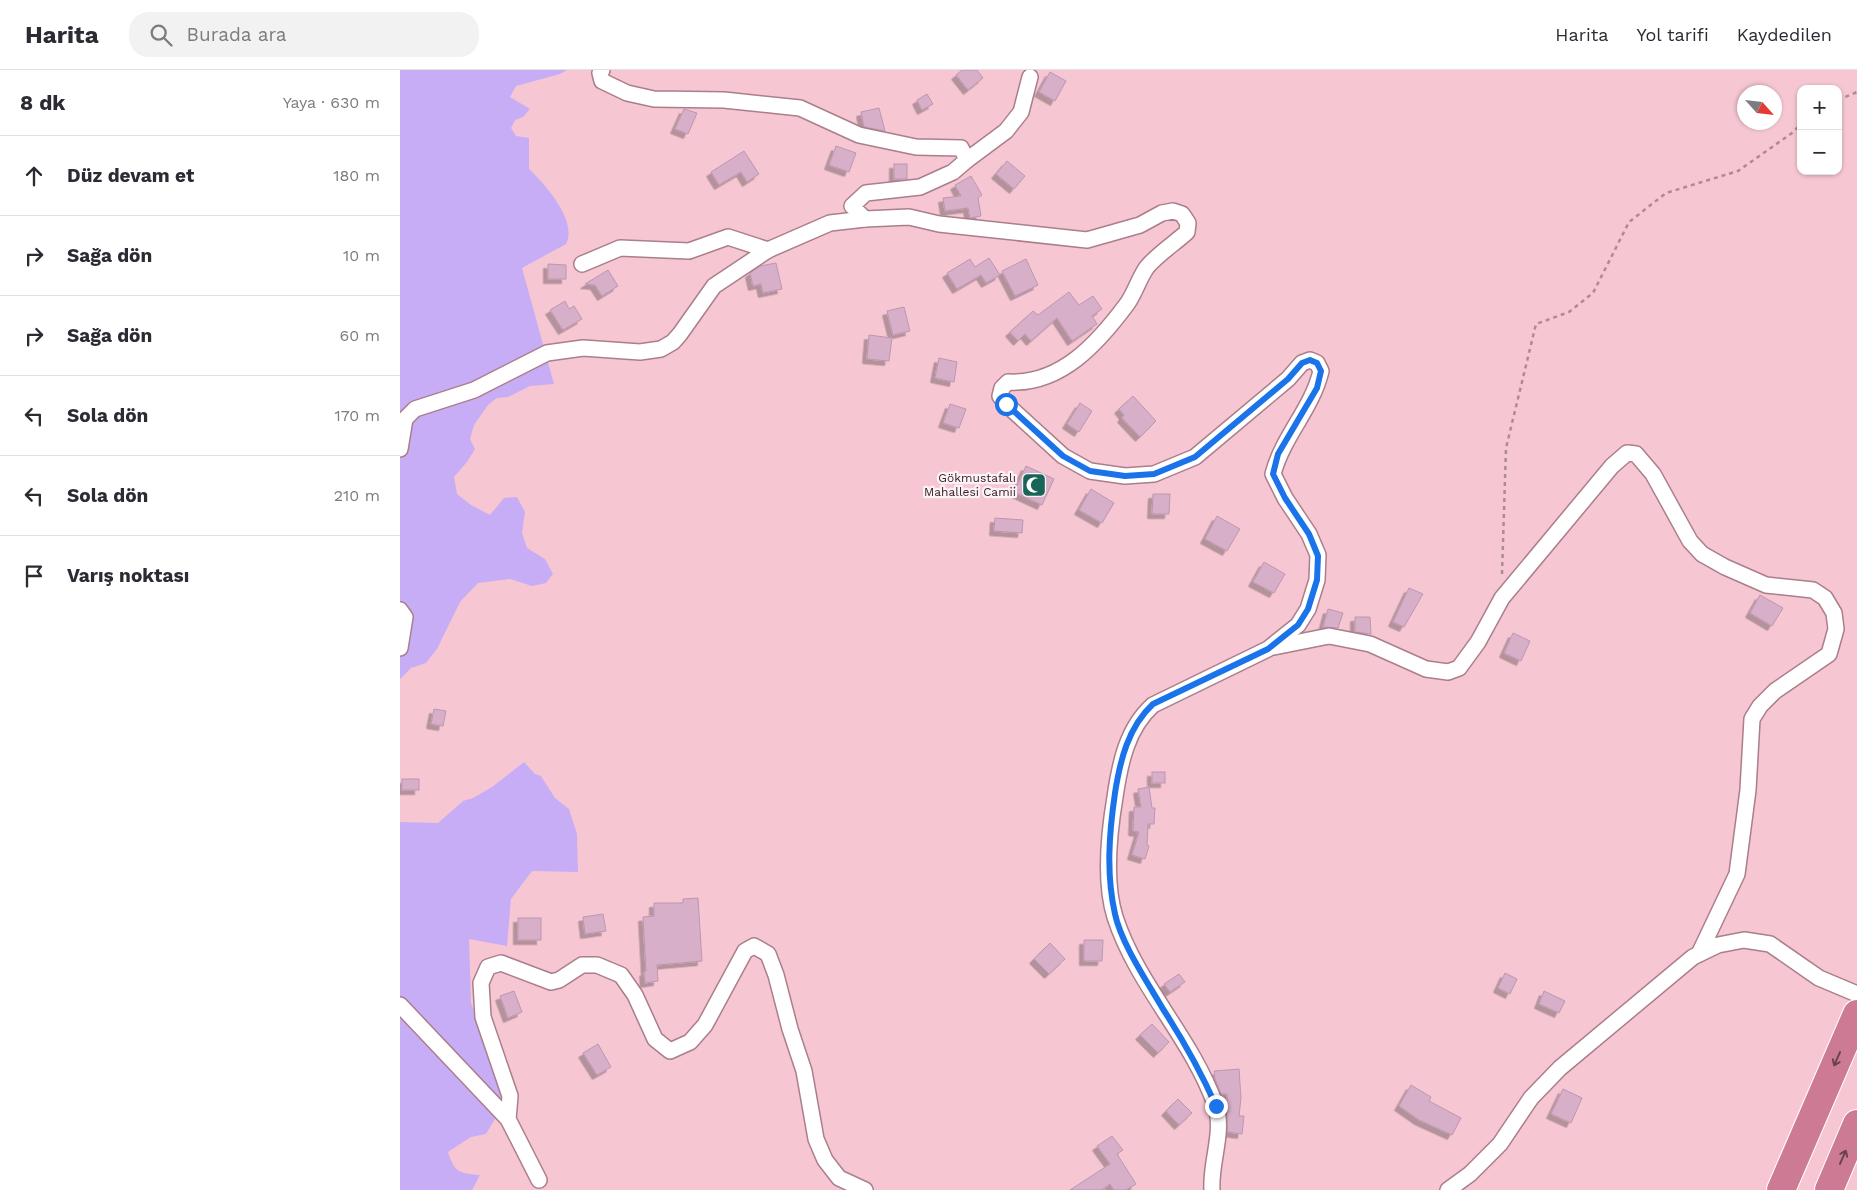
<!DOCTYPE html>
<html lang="tr">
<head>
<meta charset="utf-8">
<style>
	body { margin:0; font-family:"Work Sans",sans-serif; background:#f2f2f3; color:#2b2b33 }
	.controls { position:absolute; right:15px; top:15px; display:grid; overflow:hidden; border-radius:10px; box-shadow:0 1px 4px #0004 }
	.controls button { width:45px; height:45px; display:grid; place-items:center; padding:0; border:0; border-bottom:1px solid #e1e1e2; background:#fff; color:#2b2b33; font:25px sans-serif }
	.compass { position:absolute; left:1337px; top:15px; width:45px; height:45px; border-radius:50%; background:#fff; box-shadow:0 1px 4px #0004; rotate:117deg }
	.stop { position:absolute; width:15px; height:15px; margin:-11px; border:4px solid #1a73e8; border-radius:50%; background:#fff }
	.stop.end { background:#1a73e8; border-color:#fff; box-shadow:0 1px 5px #0008 }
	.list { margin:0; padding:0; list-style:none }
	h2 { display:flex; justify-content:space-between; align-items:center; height:65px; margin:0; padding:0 20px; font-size:21px }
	h2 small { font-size:16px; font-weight:400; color:#7c7c81 }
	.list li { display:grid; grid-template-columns:32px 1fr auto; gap:15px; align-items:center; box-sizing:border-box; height:80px; padding:0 20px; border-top:1px solid #e1e1e2 }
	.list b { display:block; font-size:19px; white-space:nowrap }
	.list em { font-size:16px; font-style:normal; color:#7c7c81 }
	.icon { flex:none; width:28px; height:28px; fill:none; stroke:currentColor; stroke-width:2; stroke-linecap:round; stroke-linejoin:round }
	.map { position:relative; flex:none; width:1457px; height:1120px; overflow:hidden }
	header { display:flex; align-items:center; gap:30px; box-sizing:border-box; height:70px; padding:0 25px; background:#fff; border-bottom:1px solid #e1e1e2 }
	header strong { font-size:24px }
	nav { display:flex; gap:28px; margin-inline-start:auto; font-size:18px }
	.search { width:350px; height:45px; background:#f2f2f3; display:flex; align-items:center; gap:12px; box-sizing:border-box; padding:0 18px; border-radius:20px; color:#7c7c81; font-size:19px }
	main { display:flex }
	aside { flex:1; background:#fff }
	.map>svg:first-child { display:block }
	.green { fill:#c7adf6 }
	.building { fill:#d7afc8; stroke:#bd96ae; filter:url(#shadow) }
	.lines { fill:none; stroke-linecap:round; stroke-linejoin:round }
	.street-casing { stroke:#aa7e8a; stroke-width:18 }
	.highway-casing { stroke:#fff; stroke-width:30 }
	.path { stroke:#ae8a93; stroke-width:2.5; stroke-dasharray:4 4; stroke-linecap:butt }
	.street { stroke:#fff; stroke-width:15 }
	.highway { stroke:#cd7b94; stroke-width:28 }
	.oneway { stroke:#6a424e }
	.route { stroke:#1a73e8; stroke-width:6 }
	.labels { text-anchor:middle; stroke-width:4.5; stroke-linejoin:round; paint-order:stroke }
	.poi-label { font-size:12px; fill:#352328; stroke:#fdf3f6; text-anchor:end }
</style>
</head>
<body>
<header>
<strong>Harita</strong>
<div class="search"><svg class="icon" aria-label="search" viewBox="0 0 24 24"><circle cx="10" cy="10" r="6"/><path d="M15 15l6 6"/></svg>Burada ara</div>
<nav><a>Harita</a><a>Yol tarifi</a><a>Kaydedilen</a></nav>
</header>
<main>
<aside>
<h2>8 dk<small>Yaya · 630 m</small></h2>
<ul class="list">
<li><svg class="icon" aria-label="ahead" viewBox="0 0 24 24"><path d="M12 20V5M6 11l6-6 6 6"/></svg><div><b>Düz devam et</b></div><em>180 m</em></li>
<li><svg class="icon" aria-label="right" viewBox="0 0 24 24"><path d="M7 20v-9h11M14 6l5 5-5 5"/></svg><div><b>Sağa dön</b></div><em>10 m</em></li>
<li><svg class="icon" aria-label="right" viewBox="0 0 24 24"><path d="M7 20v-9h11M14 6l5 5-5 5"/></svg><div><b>Sağa dön</b></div><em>60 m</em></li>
<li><svg class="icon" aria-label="left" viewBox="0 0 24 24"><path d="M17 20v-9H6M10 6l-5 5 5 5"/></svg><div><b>Sola dön</b></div><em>170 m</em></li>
<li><svg class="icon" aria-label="left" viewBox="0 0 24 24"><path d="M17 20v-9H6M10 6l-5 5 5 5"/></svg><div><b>Sola dön</b></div><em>210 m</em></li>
<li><svg class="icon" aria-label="arrive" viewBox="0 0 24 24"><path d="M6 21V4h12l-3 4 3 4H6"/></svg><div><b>Varış noktası</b></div></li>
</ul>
</aside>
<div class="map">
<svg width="1457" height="1120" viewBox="0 0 1457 1120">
	<defs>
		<filter id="shadow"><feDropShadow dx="-4.5" dy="4.5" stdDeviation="0" flood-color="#0004"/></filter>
	</defs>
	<rect width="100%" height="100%" fill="#f6c7d3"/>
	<g class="green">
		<path d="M0,0h167l-7,4 -44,12 -6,11 20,12 -7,8 -8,3 -4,8 5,8 13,2v31c16,15 49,52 37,75l-44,24 32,116 -24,2 -22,11 -11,1 -9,7 -14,20 -4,14 5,10 -8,13 -13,15 3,17 14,11 19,10 14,-17 13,-1 8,15 -3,21 5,15 18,11 8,15 -7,9 -14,3 -22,-7 -32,4 -18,19 -23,47 -11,14 -15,5 -11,11z"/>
		<path d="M124,692l11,12 6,2 14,22 14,11 8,25 1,38 -46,-1 -21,28 -4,47 -38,-7 2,64 34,99 -19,32 -15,3 -23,15c7,21 11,21 32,23l-8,15h-72v-368l38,1 25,-22 10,-3 19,-11z"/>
	</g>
	<g class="building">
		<path d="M562,0h15l6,8 -15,12 -12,-15z"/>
		<path d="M650,2l16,9 -11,20 -16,-9z"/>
		<path d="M527,24l6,10 -11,6 -5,-10z"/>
		<path d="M479,38l6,23 -21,-4 -3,-15z"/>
		<path d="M284,39l13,4 -9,21 -13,-5z"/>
		<path d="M436,76l20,7 -7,19 -20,-7z"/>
		<path d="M344,81l15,23 -12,8 -6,-10 -22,13 -8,-13z"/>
		<path d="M607,91l18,15 -11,13 -18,-15z"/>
		<rect x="494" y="94" width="13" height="15"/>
		<path d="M571,106l11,19 -4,3 3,18 -11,2 -2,-10 -23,3 -2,-13 18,-2 -6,-11z"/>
		<path d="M589,188l11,17 -14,8 -5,-8 -24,14 -10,-16 23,-14 5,8z"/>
		<path d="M626,189l12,26 -23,11 -13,-25z"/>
		<path d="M376,193l6,26 -19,4 -2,-9 -8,2 -3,-13 10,-7z"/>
		<path d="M148,194l18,1v14h-18z"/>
		<path d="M208,200l10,16 -16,10 -7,-11 -10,-1z"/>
		<path d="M669,222l10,13 14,-9 9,13 -10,7 5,8 -25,17 -15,-23 -26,23 -6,-7 -7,7 -8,-9 23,-21 5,4z"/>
		<path d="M165,231l4,8 5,-3 8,13 -19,11 -13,-20z"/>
		<path d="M504,237l6,24 -17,4 -6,-24z"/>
		<path d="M469,265l23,3 -3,23 -22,-2z"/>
		<path d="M539,288l18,4 -3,20 -19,-4z"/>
		<path d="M733,326l23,25 -16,16 -18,-19 2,-3 -5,-6z"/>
		<path d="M680,333l12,8 -13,21 -12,-8z"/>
		<path d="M550,334l16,5 -7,19 -16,-5z"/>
		<path d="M626,396l28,13 -12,26 -28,-13z"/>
		<path d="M691,419l23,14 -12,20 -23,-13z"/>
		<path d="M753,424h17l-1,20h-17z"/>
		<path d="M817,446l23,13 -13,22 -22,-12z"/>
		<path d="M595,448l28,2 -1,13 -28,-2z"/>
		<path d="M864,492l21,12 -11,19 -21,-11z"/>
		<path d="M1009,518l14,6 -19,33 -11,-5z"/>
		<path d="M1360,525l23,13 -11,18 -22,-13z"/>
		<path d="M928,539l15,4 -5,15 -15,-1z"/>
		<path d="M955,547h15l1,17 -16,-2z"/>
		<path d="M1113,563l17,8 -9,20 -17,-8z"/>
		<path d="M34,639l12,2 -3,15 -12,-2z"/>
		<rect x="752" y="702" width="13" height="11"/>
		<rect x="2" y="709" width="17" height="11"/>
		<path d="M749,717l3,21h3l-1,16h-6l-1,21 2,1 -4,13 -13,-4 7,-23 -6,-1 1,-24h7l-3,-18z"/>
		<path d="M298,828l4,63 -45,4 1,16 -13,2 -1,-11 2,-1 -3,-54 11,-1v-13h29v-4z"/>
		<path d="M203,844l3,17 -21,3 -2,-17z"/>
		<rect x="118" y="848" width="23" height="22"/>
		<path d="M684,870h19l-1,21h-18z"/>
		<path d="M650,873l15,16 -16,15 -15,-15z"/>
		<path d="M1105,903l12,6 -7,15 -12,-6z"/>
		<path d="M779,904l6,8 -15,10 -6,-8z"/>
		<path d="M114,921l8,21 -14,6 -8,-22z"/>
		<path d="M1144,921l21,10 -6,12 -20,-9z"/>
		<path d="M752,954l17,18 -11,11 -18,-18z"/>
		<path d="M198,974l13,23 -14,8 -14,-22z"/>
		<path d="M839,999l2,29 -2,18h5l-2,18 -15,-2v-38h-6l-6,-15 -1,-8z"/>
		<path d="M1011,1015l20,12 -2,4 32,17 -9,17 -33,-15 -20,-14z"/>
		<path d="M1163,1019l19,9 -11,25 -20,-9z"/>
		<path d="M778,1029l14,14 -13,12 -13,-14z"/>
		<path d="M712,1066l11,14 -6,4 19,30 -10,6h-12l-4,-6 -8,6h-32l40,-26 -13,-18z"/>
	</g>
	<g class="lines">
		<defs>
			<g id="street">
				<path d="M202,0l-2,3 2,8 25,12 27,6 70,1 76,8 59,27 57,12 45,1 6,12 -14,12 -33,15 -54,6 -14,13 13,13 44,-2 30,7 148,16 53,-15 22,-12 11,-2 9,3 6,9 -1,9c-12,11 -29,22 -40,35 -8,11 -12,26 -20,37 -29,39 -66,81 -119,78l-6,6 -2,8 6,8 57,52 27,15 35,5 29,-2 41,-17 93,-78 14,-16 8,-3 7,3 4,8c-9,38 -38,65 -48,103l12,24 24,36 9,21 -1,25 -9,29 -10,16 -30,24 -115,56c-26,23 -33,58 -38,92 -6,36 -11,85 0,120 22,68 76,120 100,187 10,27 -5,58 -3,86"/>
				<path d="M567,90l39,-29 15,-19 9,-35"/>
				<path d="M182,194l38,-16 69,3 39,-14 40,13"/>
				<path d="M0,379l5,-30 10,-10 59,-19 73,-37 36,-5 57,4 21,-3 12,-7 7,-8 34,-48 54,-36 62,-27 35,-4"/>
				<path d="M0,540l5,7 -5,31"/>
				<path d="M874,577l55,-11 41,8 56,25 22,3 11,-4 19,-26 24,-44 110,-132 15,-13 9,1 17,20 37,67 12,13 23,13 41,18 47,5 12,8 9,15 2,16 -7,25 -54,37 -15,15 -8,13 -4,71 -11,84 -38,80"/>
				<path d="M0,935l108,114"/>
				<path d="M139,1110l-31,-61 2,-23 -27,-79 -2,-34 7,-16 13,-4 50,19 8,-2 23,-15h15l24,10 14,20 20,44 15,12 20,-9 15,-17 40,-74 9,-5 14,8 8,21 14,54 14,42 12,68 9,21 14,18 26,12"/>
				<path d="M1048,1120l22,-16 30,-30 31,-46 29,-30 133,-111 25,-12 26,-5 26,4 49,34 38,16"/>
			</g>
			<g id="highway">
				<path d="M1381,1120l76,-176"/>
				<path d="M1429,1120l28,-66"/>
			</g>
		</defs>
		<use href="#street" class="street-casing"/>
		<use href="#highway" class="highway-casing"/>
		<g class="path">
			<path d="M1438,30l19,-8"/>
			<path d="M1102,504l4,-126 30,-124 33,-12 24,-19 36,-71 37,-29 72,-22 54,-38 9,-9"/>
		</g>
		<use href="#street" class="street"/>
		<use href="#highway" class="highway"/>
	</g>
	<defs><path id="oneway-shaft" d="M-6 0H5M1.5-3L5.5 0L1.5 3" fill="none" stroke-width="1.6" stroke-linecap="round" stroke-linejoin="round" transform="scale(1.25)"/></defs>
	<g class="oneway">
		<use href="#oneway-shaft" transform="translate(1437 989) rotate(114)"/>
		<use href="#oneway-shaft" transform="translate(1443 1087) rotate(-66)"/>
	</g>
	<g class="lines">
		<path class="route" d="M606,334l57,52 27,15 35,5 29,-2 41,-17 93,-78 14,-16 8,-3 7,3 4,8 -4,17 -39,66 -5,20 12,24 24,36 9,22 -1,24 -9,29 -10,16 -30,24 -115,55c-25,23 -33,57 -38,89 -6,41 -9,81 0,121 6,29 33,69 48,95 20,31 38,63 53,97"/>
	</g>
	<defs>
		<symbol id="mosque-square" viewBox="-11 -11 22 22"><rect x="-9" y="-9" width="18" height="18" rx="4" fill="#1b6458" stroke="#fdf3f6"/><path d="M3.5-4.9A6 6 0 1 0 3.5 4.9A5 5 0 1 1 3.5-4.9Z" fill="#fff"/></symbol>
	</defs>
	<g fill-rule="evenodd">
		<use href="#mosque-square" x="620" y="401" width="28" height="28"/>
	</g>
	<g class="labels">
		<g class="poi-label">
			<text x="616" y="412">Gökmustafalı<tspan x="616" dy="14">Mahallesi Camii</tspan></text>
		</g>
	</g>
</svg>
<div class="controls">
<button>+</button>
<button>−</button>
</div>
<svg class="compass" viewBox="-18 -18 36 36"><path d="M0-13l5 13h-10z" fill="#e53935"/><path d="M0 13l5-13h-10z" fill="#7c7c81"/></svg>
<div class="stop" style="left:606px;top:334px"></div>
<div class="stop end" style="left:816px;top:1036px"></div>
</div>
</main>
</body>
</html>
